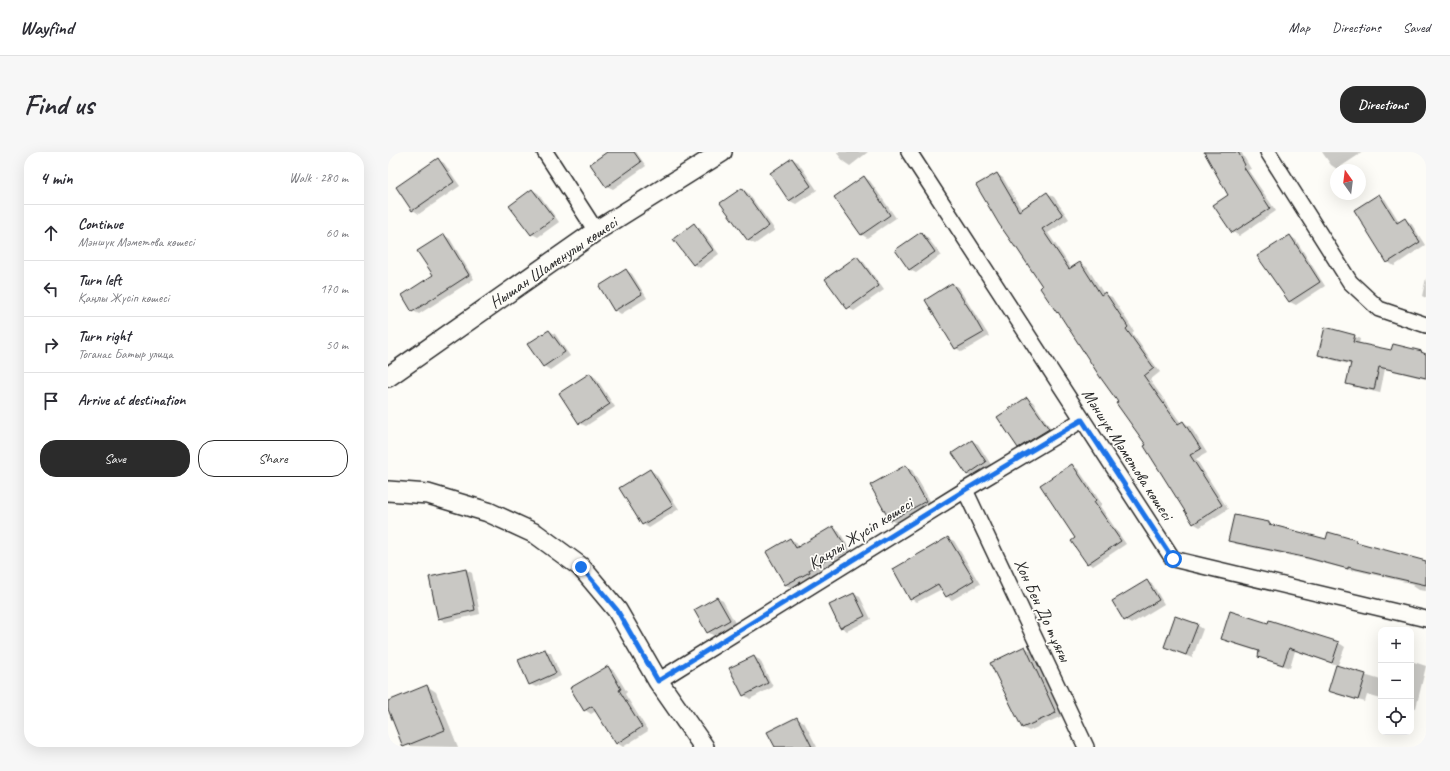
<!DOCTYPE html>
<html lang="en">
<head>
<meta charset="utf-8">
<style>
	body { margin:0; font-family:Caveat,sans-serif; background:#f7f7f7; color:#2b2b33 }
	.controls { position:absolute; right:12px; bottom:12px; display:grid; overflow:hidden; border-radius:8px; box-shadow:0 4px 16px #0002 }
	.controls button { width:36px; height:36px; display:grid; place-items:center; padding:0; border:0; border-bottom:1px solid #e1e1e2; background:#fff; color:#2b2b33; font:20px sans-serif }
	.compass { position:absolute; left:942px; top:12px; width:36px; height:36px; border-radius:50%; background:#fff; box-shadow:0 4px 16px #0002; rotate:346deg }
	.stop { position:absolute; width:12px; height:12px; margin:-9px; border:3px solid #1a73e8; border-radius:50%; background:#fff }
	.stop.end { background:#1a73e8; border-color:#fff; box-shadow:0 1px 4px #0008 }
	.list { margin:0; padding:0; list-style:none }
	h2 { display:flex; justify-content:space-between; align-items:center; height:52px; margin:0; padding:0 16px; font-size:17px }
	h2 small { font-size:13px; font-weight:400; color:#7c7c81 }
	.list li { display:grid; grid-template-columns:26px 1fr auto; gap:12px; align-items:center; box-sizing:border-box; height:56px; padding:0 16px; border-top:1px solid #e1e1e2 }
	.list b { display:block; font-size:15px; white-space:nowrap }
	.list p { margin:0; font-size:13px; white-space:nowrap; color:#7c7c81 }
	.list em { font-size:13px; font-style:normal; color:#7c7c81 }
	.actions { display:flex; gap:8px; padding:12px 16px }
	.actions a { flex:1; padding:9px 0; border:1px solid #2b2b2b; border-radius:16px; text-align:center; font-size:14px; color:#2b2b2b }
	.actions .main { background:#2b2b2b; color:#fff }
	.icon { flex:none; width:22px; height:22px; fill:none; stroke:currentColor; stroke-width:2; stroke-linecap:round; stroke-linejoin:round }
	.map { position:relative; flex:none; width:1038px; height:595px; overflow:hidden; border-radius:16px }
	header { display:flex; align-items:center; gap:24px; box-sizing:border-box; height:56px; padding:0 20px; background:#fff; border-bottom:1px solid #e1e1e2 }
	header strong { font-size:19px }
	nav { display:flex; gap:22px; margin-inline-start:auto; font-size:14px }
	.intro { display:flex; align-items:center; justify-content:space-between; box-sizing:border-box; height:96px; padding:0 24px }
	h1 { margin:0; font-size:28px }
	.button { padding:10px 18px; border-radius:16px; background:#2b2b2b; color:#fff; font-size:14px; font-weight:700 }
	main { display:flex; gap:24px; padding:0 24px }
	aside { flex:1; background:#fff; border-radius:16px; box-shadow:0 4px 16px #0002 }
	.map>svg:first-child { display:block }
	.shadow { fill:#0003 }
	.building { fill:#c9c8c4; stroke:#2b2b2b }
	.lines { fill:none; stroke-linecap:round; stroke-linejoin:round }
	.minor-casing { stroke:#2b2b2b; stroke-width:18 }
	.tertiary-casing { stroke:#2b2b2b; stroke-width:22 }
	.minor { stroke:#fdfcf7; stroke-width:15 }
	.tertiary { stroke:#fdfcf7; stroke-width:19 }
	.route { stroke:#1a73e8; stroke-width:5 }
	.labels { text-anchor:middle; stroke-width:3.5; stroke-linejoin:round; paint-order:stroke }
	.street-label { font-size:17px; fill:#2b2b2b; stroke:#fdfcf7 }
</style>
</head>
<body>
<header>
<strong>Wayfind</strong>
<nav><a>Map</a><a>Directions</a><a>Saved</a></nav>
</header>
<div class="intro"><h1>Find us</h1><a class="button">Directions</a></div>
<main>
<aside>
<h2>4 min<small>Walk · 280 m</small></h2>
<ul class="list">
<li><svg class="icon" aria-label="ahead" viewBox="0 0 24 24"><path d="M12 20V5M6 11l6-6 6 6"/></svg><div><b>Continue</b><p>Мәншүк Мәметова көшесі</p></div><em>60 m</em></li>
<li><svg class="icon" aria-label="left" viewBox="0 0 24 24"><path d="M17 20v-9H6M10 6l-5 5 5 5"/></svg><div><b>Turn left</b><p>Қаңлы Жүсіп көшесі</p></div><em>170 m</em></li>
<li><svg class="icon" aria-label="right" viewBox="0 0 24 24"><path d="M7 20v-9h11M14 6l5 5-5 5"/></svg><div><b>Turn right</b><p>Тоганас Батыр улица</p></div><em>50 m</em></li>
<li><svg class="icon" aria-label="arrive" viewBox="0 0 24 24"><path d="M6 21V4h12l-3 4 3 4H6"/></svg><div><b>Arrive at destination</b></div></li>
</ul>
<div class="actions"><a class="main">Save</a><a>Share</a></div>
</aside>
<div class="map">
<svg width="1038" height="595" viewBox="0 0 1038 595">
	<rect width="100%" height="100%" fill="#fdfcf7"/>
	<filter id="ink" filterUnits="userSpaceOnUse"><feTurbulence type="fractalNoise" baseFrequency=".025" numOctaves="2"/><feDisplacementMap in="SourceGraphic" scale="8" xChannelSelector="R" yChannelSelector="G"/><feConvolveMatrix kernelMatrix="1 2 1 2 8 2 1 2 1" color-interpolation-filters="sRGB"/></filter>
	<g filter="url(#ink)">
		<g class="shadow">
			<path d="M220,0h28l10,14 -33,23 -6,-3z"/>
			<path d="M448,0h32l-18,14 -6,-4z"/>
			<path d="M817,0h36l10,17 -3,1 28,41 -37,25 -6,-4 -4,-37z"/>
			<path d="M934,0h41l-26,17 -6,-4z"/>
			<path d="M404,7l6,3 19,28 -21,14 -6,-3z"/>
			<path d="M50,8l6,3 16,23 -41,28 -6,-4z"/>
			<path d="M609,22l6,4 19,32 25,-17 7,4 15,22 -21,14 24,36 8,-6 7,4 17,27 8,3 22,34 -2,2 28,39 -10,8 31,43 2,-1 7,4 17,27 -11,6 32,50 -28,18 -7,-4 -45,-78 -88,-131 -3,-2 -13,-25z"/>
			<path d="M476,25l6,4 26,37 -29,20 -6,-4z"/>
			<path d="M354,37l6,4 27,37 -20,14 -6,-3 -27,-38z"/>
			<path d="M144,38l6,3 21,29 -21,15 -6,-3z"/>
			<path d="M991,43l6,4 15,24 5,-3 6,3 14,22 -31,21 -6,-4z"/>
			<path d="M306,73l6,3 19,26 -19,14 -6,-4z"/>
			<path d="M533,81l6,4 14,18 -25,18 -6,-3 -14,-19z"/>
			<path d="M56,83l6,4 24,40 -55,35 -6,-3 21,-35z"/>
			<path d="M902,84l6,4 29,46 -29,19 -6,-3 -31,-46z"/>
			<path d="M469,105l6,4 21,29 -30,21 -6,-3z"/>
			<path d="M238,118l6,4 15,24 -26,16 -6,-4z"/>
			<path d="M1038,126v20l-4,-2z"/>
			<path d="M564,132l6,3 31,49 -27,16 -6,-4 -30,-47z"/>
			<path d="M161,179l6,3 15,22 -20,14 -6,-4z"/>
			<path d="M966,184l6,3 -1,5 33,7 34,3v25l-41,-10 -5,24 -26,-6 -6,-3 4,-19 -27,-7 -6,-3z"/>
			<path d="M202,222l6,4 19,29 -29,19 -7,-3z"/>
			<path d="M639,246l6,4 21,31 -29,17 -6,-3z"/>
			<path d="M584,289l6,3 14,22 -19,12 -6,-4z"/>
			<path d="M684,313l6,4 24,35 -2,2 26,38 -33,22 -6,-3 -11,-25z"/>
			<path d="M518,314l6,4 20,34 -35,20 -6,-4z"/>
			<path d="M262,318l6,4 23,35 -30,19 -6,-4z"/>
			<path d="M881,371l5,3 53,14 29,1 6,3 64,18v29l-7,-1 -6,-4 1,-2 -60,-14v1l-39,-10 -79,-17 -6,-4z"/>
			<path d="M445,375l6,4 12,20 -37,22 1,2 -23,13 -6,-3 -19,-33 23,-13 6,3 3,6z"/>
			<path d="M560,386l6,3 26,43 -28,16 -6,-4 -4,-7 -25,13 -6,-3z"/>
			<path d="M78,418l6,3 8,41 -35,8 -6,-4z"/>
			<path d="M759,429l6,4 11,19 -33,20 -6,-4z"/>
			<path d="M466,442l6,3 11,22 -24,12 -6,-4z"/>
			<path d="M329,446l6,3 12,22 -21,13 -6,-4z"/>
			<path d="M881,472l70,19 6,4 -8,20 44,13v19l-14,-4 -2,7 -29,-8 -6,-4 7,-25 -42,-14 -5,17 -25,-8 -6,-3 1,-5 -32,-10 -6,-4z"/>
			<path d="M809,473l6,4 -11,29 -27,-11z"/>
			<path d="M637,495l6,4 31,65 -33,15 -6,-3 -32,-65z"/>
			<path d="M157,498l6,3 10,23 -25,11 -7,-3z"/>
			<path d="M366,505l6,3 13,27 -23,12 -6,-4z"/>
			<path d="M1023,509l15,5 -10,42 -5,-1z"/>
			<path d="M220,515l6,4 13,21 -2,2 23,37 -25,16 -6,-4 -21,-32 -5,3 -6,-4z"/>
			<path d="M39,534l9,6 22,55 -54,-1 -16,-39v-5z"/>
			<path d="M409,567l7,3 13,25h-41z"/>
		</g>
		<g class="building">
			<path d="M219,0h27l7,10 -35,25 -16,-23z"/>
			<path d="M816,0h34l7,13 -2,1 27,42 -38,25 -19,-28 15,-10z"/>
			<path d="M50,6l16,24 -42,29 -16,-24z"/>
			<path d="M404,6l19,28 -22,15 -19,-28z"/>
			<path d="M609,21l22,38 28,-19 16,23 -21,14 27,40 11,-7 21,33 4,-3 23,35 -2,2 28,39 -10,8 34,48 5,-3 18,28 -11,6 32,50 -29,19 -49,-78 2,-1 -30,-42 2,-1 -18,-25 -42,-65 -1,1 -17,-25 2,-2 -26,-39h-1l-16,-23 -23,-39z"/>
			<path d="M476,24l26,39 -29,20 -27,-38z"/>
			<path d="M354,36l27,38 -21,15 -28,-38z"/>
			<path d="M144,37l22,29 -23,17 -22,-29z"/>
			<path d="M991,42l18,29 8,-5 15,24 -33,21 -33,-53z"/>
			<path d="M306,71l19,27 -20,15 -20,-26z"/>
			<path d="M533,80l14,20 -26,18 -14,-20z"/>
			<path d="M56,82l25,41 -57,37 -10,-17 31,-20 -16,-24z"/>
			<path d="M902,83l30,47 -31,20 -32,-46z"/>
			<path d="M469,104l22,30 -32,23 -22,-30z"/>
			<path d="M238,117l16,25 -28,17 -15,-25z"/>
			<path d="M564,131l18,27 13,23 -28,16 -30,-49z"/>
			<path d="M937,175l30,8 -2,7 38,8 2,-6 29,7 -1,1 5,2v24l-47,-11 -5,23 -28,-6 5,-21 -33,-8z"/>
			<path d="M161,178l16,22 -22,15 -16,-23z"/>
			<path d="M202,221l20,31 -31,20 -20,-31z"/>
			<path d="M639,245l22,32 -31,19 -21,-31z"/>
			<path d="M584,288l14,22 -19,13 -15,-22z"/>
			<path d="M684,312l24,36 -2,2 27,39 -34,23 -16,-23 4,-3 -35,-53z"/>
			<path d="M518,313l20,36 -36,20 -20,-36z"/>
			<path d="M262,317l23,37 -31,19 -23,-37z"/>
			<path d="M846,363l35,7v2l57,15 2,-7 28,8v2l70,19v24l-78,-18v2l-40,-11 -80,-17z"/>
			<path d="M445,374l13,21 -37,23 1,2 -25,13 -19,-33 24,-14 6,10z"/>
			<path d="M560,385l26,43 -28,17 -8,-13 -28,16 -17,-31z"/>
			<path d="M78,417l9,41 -37,9 -9,-42z"/>
			<path d="M759,428l12,20 -35,21 -12,-20z"/>
			<path d="M466,441l11,23 -25,12 -11,-23z"/>
			<path d="M329,445l13,23 -23,13 -13,-23z"/>
			<path d="M842,459l38,12 1,-3 70,22 -7,21 -43,-15 -6,17 -25,-8 1,-6 -38,-12z"/>
			<path d="M787,464l23,8 -12,31 -22,-8z"/>
			<path d="M637,494l31,67 -34,15 -32,-65z"/>
			<path d="M157,497l11,24 -27,12 -11,-25z"/>
			<path d="M366,504l14,27 -25,13 -14,-28z"/>
			<path d="M948,513l30,9 -8,26 -30,-9z"/>
			<path d="M220,514l13,23 -2,1 23,37 -26,17 -24,-38 -8,5 -14,-23z"/>
			<path d="M39,533l18,45 -42,17 -15,-38v-8z"/>
			<path d="M409,565l15,30h-37l-8,-15z"/>
		</g>
		<g class="lines">
			<defs>
				<g id="minor">
					<path d="M157,0l51,79"/>
					<path d="M521,0l264,407 253,60"/>
					<path d="M880,0l82,130 29,27 47,16"/>
					<path d="M577,338l121,257"/>
					<path d="M270,529l307,-191 117,-70"/>
				</g>
				<g id="tertiary">
					<path d="M0,225l208,-146 126,-79"/>
					<path d="M0,339l40,3 60,18 48,22 45,33 36,43 41,71 46,66"/>
				</g>
			</defs>
			<use href="#minor" class="minor-casing"/>
			<use href="#tertiary" class="tertiary-casing"/>
			<use href="#minor" class="minor"/>
			<use href="#tertiary" class="tertiary"/>
		</g>
	</g>
	<g class="lines" filter="url(#ink)">
		<path class="route" d="M193,415l36,43 41,71 307,-191 117,-70 91,139"/>
	</g>
	<g class="labels">
		<g class="street-label">
			<text transform="translate(165 110) rotate(-34)" y="6">Нышан Шаменулы көшесі</text>
			<text transform="translate(740 302) rotate(57)" y="6">Мәншүк Мәметова көшесі</text>
			<text transform="translate(472 381) rotate(-32)" y="6">Қаңлы Жүсіп көшесі</text>
			<text transform="translate(655 458) rotate(65)" y="6">Хон Бен До тұяғы</text>
		</g>
	</g>
</svg>
<div class="controls">
<button>+</button>
<button>−</button>
<button><svg class="icon" aria-label="locate" viewBox="0 0 24 24"><circle cx="12" cy="12" r="6"/><path d="M12 2v4M12 18v4M2 12h4M18 12h4"/></svg></button>
</div>
<svg class="compass" viewBox="-18 -18 36 36"><path d="M0-13l5 13h-10z" fill="#e53935"/><path d="M0 13l5-13h-10z" fill="#7c7c81"/></svg>
<div class="stop" style="left:785px;top:407px"></div>
<div class="stop end" style="left:193px;top:415px"></div>
</div>
</main>
</body>
</html>
